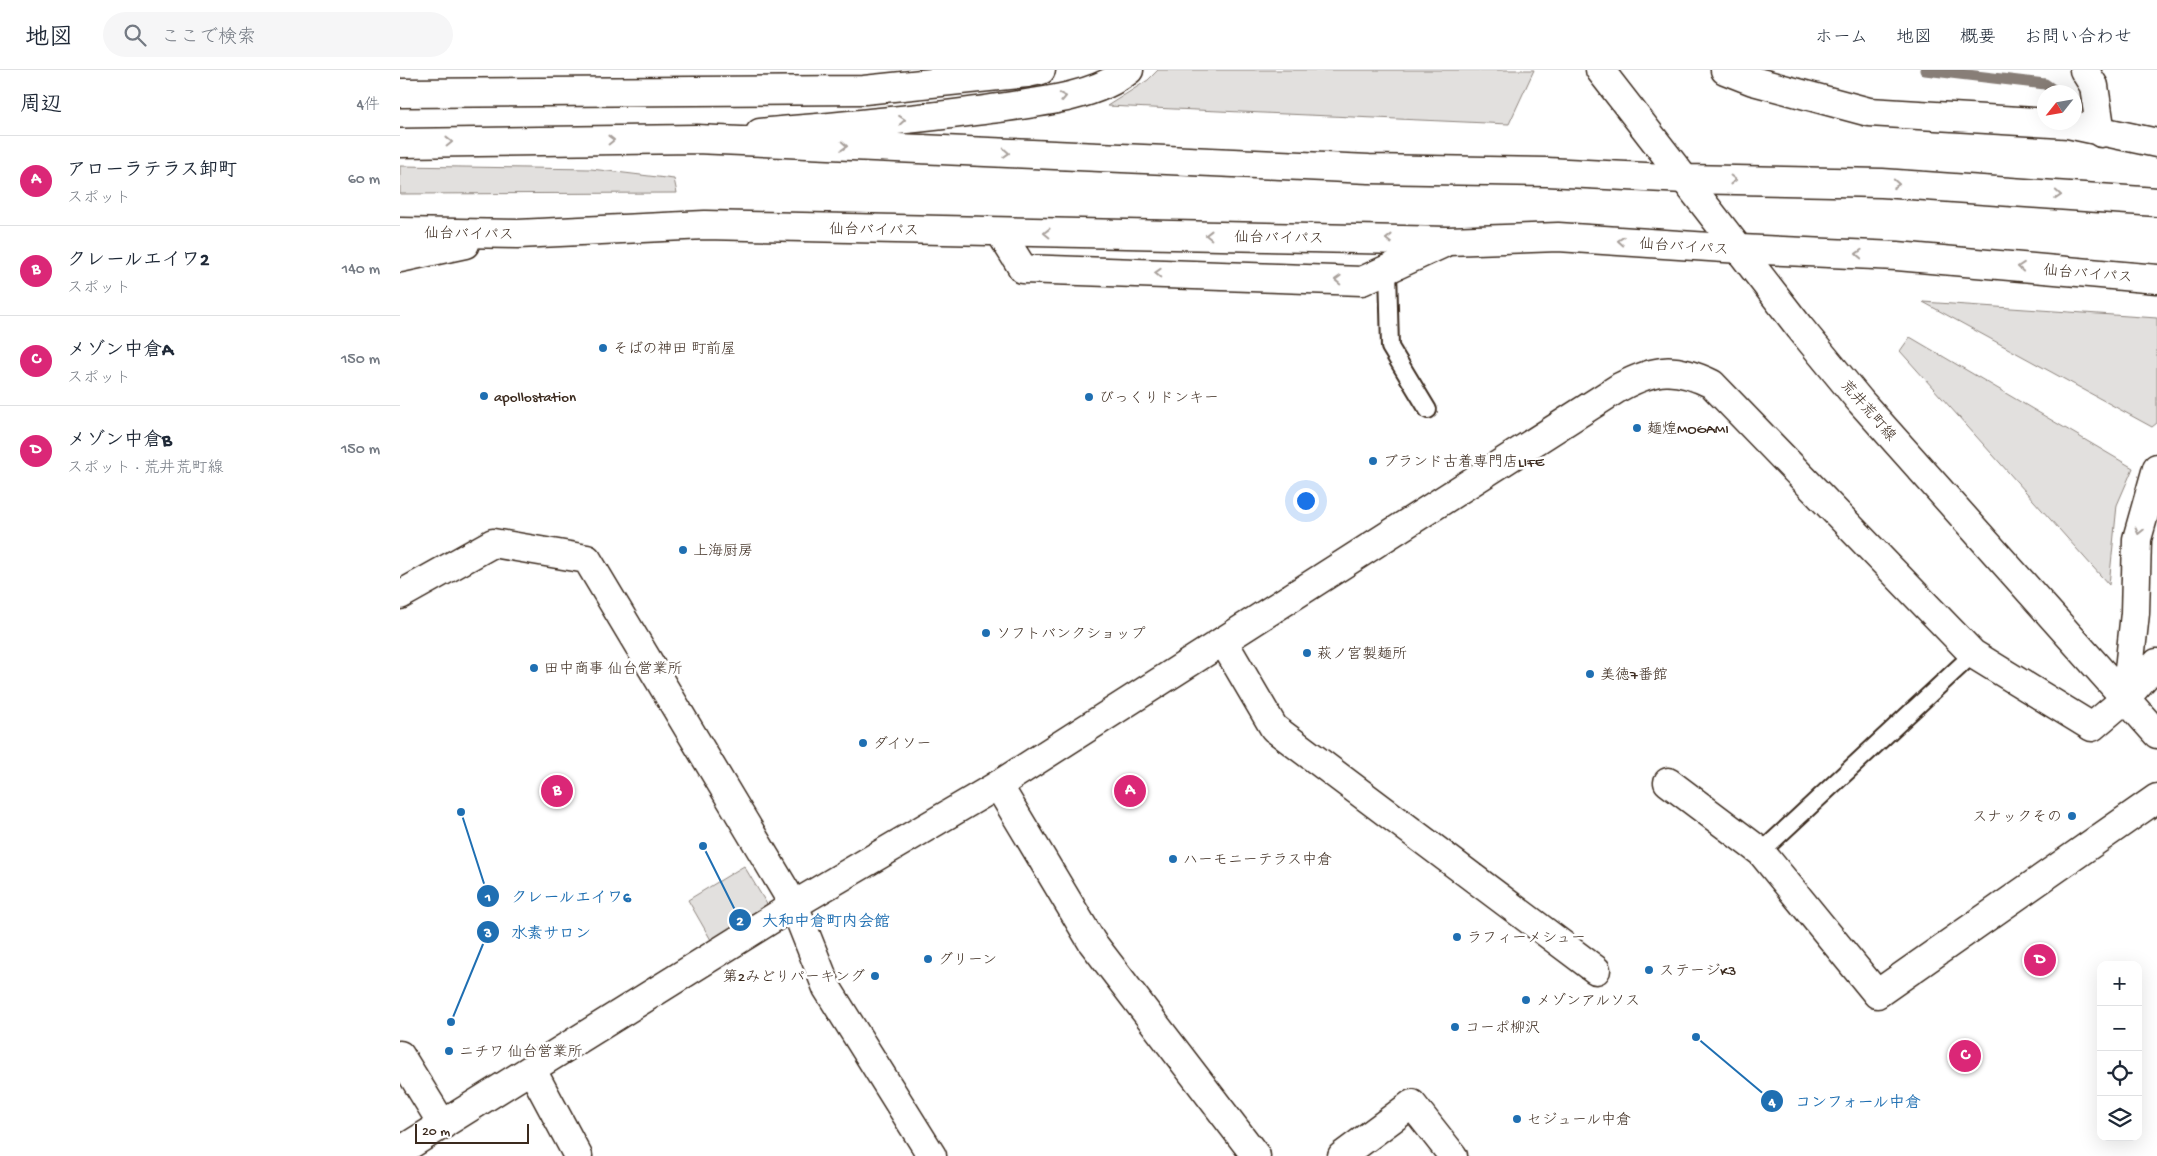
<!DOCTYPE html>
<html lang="ja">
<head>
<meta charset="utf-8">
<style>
	body { margin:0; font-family:"Gochi Hand","Klee One",sans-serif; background:#f6f6f7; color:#1f2937 }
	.controls { position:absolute; right:15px; bottom:15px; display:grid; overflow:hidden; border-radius:10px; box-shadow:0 5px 20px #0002 }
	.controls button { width:45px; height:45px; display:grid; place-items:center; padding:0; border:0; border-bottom:1px solid #e0e1e3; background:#fff; color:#1f2937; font:25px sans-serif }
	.compass { position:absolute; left:1637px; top:15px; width:45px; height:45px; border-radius:50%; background:#fff; box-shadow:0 5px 20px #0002; rotate:239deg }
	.scale { position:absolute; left:15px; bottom:12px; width:114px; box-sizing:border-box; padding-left:5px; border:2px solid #3b2a1e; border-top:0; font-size:14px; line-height:18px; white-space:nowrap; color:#3b2a1e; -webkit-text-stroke:4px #fff; paint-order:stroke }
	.you { position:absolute; left:905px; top:430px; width:18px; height:18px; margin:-12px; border:4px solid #fff; border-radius:50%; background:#1a73e8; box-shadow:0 0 0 8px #1a73e833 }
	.badge { display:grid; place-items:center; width:32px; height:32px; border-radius:50%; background:#db2777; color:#fff; font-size:16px; font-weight:700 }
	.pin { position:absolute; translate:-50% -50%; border:2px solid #fff; box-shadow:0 1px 5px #0006 }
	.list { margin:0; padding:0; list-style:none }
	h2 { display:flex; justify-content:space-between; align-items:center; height:65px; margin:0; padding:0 20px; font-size:21px }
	h2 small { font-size:16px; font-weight:400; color:#747a83 }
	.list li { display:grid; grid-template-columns:32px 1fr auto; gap:15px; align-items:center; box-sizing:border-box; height:90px; padding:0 20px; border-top:1px solid #e0e1e3 }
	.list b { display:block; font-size:19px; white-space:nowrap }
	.list p { margin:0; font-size:16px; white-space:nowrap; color:#747a83 }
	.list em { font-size:16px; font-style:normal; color:#747a83 }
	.icon { flex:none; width:28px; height:28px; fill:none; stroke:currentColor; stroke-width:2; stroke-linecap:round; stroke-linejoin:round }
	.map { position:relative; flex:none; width:1757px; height:1086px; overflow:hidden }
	header { display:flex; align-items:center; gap:30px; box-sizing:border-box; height:70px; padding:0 25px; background:#fff; border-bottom:1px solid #e0e1e3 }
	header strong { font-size:24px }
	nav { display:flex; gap:28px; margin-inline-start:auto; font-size:18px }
	.search { width:350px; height:45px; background:#f6f6f7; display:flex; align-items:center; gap:12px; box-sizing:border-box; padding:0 18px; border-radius:28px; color:#747a83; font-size:19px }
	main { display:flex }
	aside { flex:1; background:#fff }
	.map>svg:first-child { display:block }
	.green { fill:#e2e0de; stroke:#8e857e }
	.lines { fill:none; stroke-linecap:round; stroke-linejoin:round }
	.stream { stroke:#887e77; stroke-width:11 }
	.lane-casing { stroke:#3b2a1e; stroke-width:20 }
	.street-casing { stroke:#3b2a1e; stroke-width:31 }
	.secondary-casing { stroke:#3b2a1e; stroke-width:31 }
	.highway-casing { stroke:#3b2a1e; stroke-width:31 }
	.lane { stroke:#fff; stroke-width:16 }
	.street { stroke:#fff; stroke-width:28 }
	.secondary { stroke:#fff; stroke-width:28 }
	.highway { stroke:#fff; stroke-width:28 }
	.oneway { stroke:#a79f9a }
	.poi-dot { fill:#1f6fb2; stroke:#fff; stroke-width:2 }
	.labels { text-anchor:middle; stroke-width:5; stroke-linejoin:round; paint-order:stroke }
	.street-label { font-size:15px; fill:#3b2a1e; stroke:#fff }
	.poi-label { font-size:15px; fill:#3b2a1e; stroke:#fff; text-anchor:start }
	.leader { fill:none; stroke:#1f6fb2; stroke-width:2 }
	.callout-dot { fill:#1f6fb2; stroke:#fff; stroke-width:2 }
	.mark-label { font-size:15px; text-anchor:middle; font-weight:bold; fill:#fff }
	.callout-label { font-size:16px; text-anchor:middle; font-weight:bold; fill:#1f6fb2; stroke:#fff; stroke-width:5; stroke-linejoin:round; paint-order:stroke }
</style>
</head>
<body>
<header>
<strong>地図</strong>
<div class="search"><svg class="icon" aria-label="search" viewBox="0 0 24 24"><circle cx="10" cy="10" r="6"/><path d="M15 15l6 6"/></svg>ここで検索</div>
<nav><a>ホーム</a><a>地図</a><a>概要</a><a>お問い合わせ</a></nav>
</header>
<main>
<aside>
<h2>周辺<small>4件</small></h2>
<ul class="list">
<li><span class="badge">A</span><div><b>アローラテラス卸町</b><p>スポット</p></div><em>60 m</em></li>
<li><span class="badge">B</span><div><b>クレールエイワ2</b><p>スポット</p></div><em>140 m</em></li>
<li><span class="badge">C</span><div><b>メゾン中倉A</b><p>スポット</p></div><em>150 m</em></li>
<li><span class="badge">D</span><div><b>メゾン中倉B</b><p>スポット · 荒井荒町線</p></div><em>150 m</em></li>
</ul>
</aside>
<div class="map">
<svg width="1757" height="1086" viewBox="0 0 1757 1086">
	<rect width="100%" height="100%" fill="#fff"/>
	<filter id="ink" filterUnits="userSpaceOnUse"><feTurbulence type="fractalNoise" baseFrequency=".02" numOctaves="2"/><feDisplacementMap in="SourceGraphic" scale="10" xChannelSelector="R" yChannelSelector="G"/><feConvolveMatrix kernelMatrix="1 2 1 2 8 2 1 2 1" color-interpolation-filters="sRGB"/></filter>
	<g filter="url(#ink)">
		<g class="green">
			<path d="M758,0h376l-25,54 -402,-18 41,-26z"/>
			<path d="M0,96l191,3 83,10 3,14 -277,1z"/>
			<path d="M1523,232l234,16v105l-5,4z"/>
			<path d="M1510,267l223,131 -16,37 -8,80 -209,-234z"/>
			<path d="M344,796l24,40 -57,34 -23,-40z"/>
		</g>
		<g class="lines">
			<path class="stream" d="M1525,0l120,14 10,7"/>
			<defs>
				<g id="lane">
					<path d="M988,199l2,78 38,63"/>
					<path d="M1361,782l212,-198"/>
				</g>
				<g id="street">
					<path d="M1325,0l28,11 116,31 199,12 89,19"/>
					<path d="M1684,0l10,16 7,47"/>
					<path d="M0,23l464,-3 163,-17 14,-3"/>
					<path d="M0,525l93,-52 94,16 207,346 33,83 105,168"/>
					<path d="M823,571l51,87 322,242"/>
					<path d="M1268,712l93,70 116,142 280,-196"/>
					<path d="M598,715l94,157 164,214"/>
					<path d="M0,985l43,70"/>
					<path d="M132,1000l46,86"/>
					<path d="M0,1081l394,-246 204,-120 622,-398c36,-19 55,-21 92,-3l261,270 119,73 34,-29 31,-35"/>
					<path d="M942,1086l70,-52 41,52"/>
				</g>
				<g id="secondary">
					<path d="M1200,0l200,258 60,73 297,333"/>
					<path d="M360,63c77,-7 154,-13 231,-24 42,-6 104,-11 138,-39"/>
					<path d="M1726,628l9,-85 2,-74 20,-71"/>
				</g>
				<g id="highway">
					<path d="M0,73l296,-4 673,30 178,3 138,7 197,4 275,19"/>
					<path d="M0,162l118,2 187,-9 743,16 110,-4 182,12 157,7 260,23"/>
					<path d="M600,162l23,37 339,12 80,-37"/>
					<path d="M0,188l65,-14"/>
				</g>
			</defs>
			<use href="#lane" class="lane-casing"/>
			<use href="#street" class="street-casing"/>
			<use href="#secondary" class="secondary-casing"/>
			<use href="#highway" class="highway-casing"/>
			<use href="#lane" class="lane"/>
			<use href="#street" class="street"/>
			<use href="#secondary" class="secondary"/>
			<use href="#highway" class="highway"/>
		</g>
		<defs><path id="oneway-chevron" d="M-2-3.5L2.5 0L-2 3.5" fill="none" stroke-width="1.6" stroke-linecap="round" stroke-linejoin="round" transform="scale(1.25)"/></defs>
		<g class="oneway">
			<use href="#oneway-chevron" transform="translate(663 27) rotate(-11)"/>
			<use href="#oneway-chevron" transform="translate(502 50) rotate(-5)"/>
			<use href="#oneway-chevron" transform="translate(211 70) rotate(-1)"/>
			<use href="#oneway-chevron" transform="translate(49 72) rotate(-1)"/>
			<use href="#oneway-chevron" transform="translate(444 76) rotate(3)"/>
			<use href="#oneway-chevron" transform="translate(606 83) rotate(3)"/>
			<use href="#oneway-chevron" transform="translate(1333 110) rotate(1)"/>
			<use href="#oneway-chevron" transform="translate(1496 114) rotate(4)"/>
			<use href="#oneway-chevron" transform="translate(1658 125) rotate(4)"/>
			<use href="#oneway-chevron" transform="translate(647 163) rotate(-179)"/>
			<use href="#oneway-chevron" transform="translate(809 165) rotate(-179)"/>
			<use href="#oneway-chevron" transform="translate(989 169) rotate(-179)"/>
			<use href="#oneway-chevron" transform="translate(1221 171) rotate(-176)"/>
			<use href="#oneway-chevron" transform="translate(1459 184) rotate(-178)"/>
			<use href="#oneway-chevron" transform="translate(1621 197) rotate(-175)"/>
			<use href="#oneway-chevron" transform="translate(758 203) rotate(-178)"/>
			<use href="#oneway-chevron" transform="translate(938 210) rotate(-178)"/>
			<use href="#oneway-chevron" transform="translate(1739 461) rotate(103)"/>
		</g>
	</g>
	<g class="poi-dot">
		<circle cx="203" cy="278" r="5"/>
		<circle cx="84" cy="326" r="5"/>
		<circle cx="689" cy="327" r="5"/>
		<circle cx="1237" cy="358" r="5"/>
		<circle cx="973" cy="391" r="5"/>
		<circle cx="283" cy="480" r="5"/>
		<circle cx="586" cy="563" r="5"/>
		<circle cx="907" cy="583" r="5"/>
		<circle cx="134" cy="598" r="5"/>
		<circle cx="1190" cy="604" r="5"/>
		<circle cx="463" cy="673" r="5"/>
		<circle cx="1672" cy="746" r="5"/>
		<circle cx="773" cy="789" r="5"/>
		<circle cx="1057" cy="867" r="5"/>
		<circle cx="528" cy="889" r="5"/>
		<circle cx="1249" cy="900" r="5"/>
		<circle cx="475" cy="906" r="5"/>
		<circle cx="1126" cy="930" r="5"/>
		<circle cx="1055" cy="957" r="5"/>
		<circle cx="49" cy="981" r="5"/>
		<circle cx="1117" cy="1049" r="5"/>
	</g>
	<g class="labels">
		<g class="street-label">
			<text transform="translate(474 159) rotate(1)" y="5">仙台バイパス</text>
			<text transform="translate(69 163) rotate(1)" y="5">仙台バイパス</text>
			<text transform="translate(879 167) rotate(1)" y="5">仙台バイパス</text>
			<text transform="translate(1284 176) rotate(4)" y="5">仙台バイパス</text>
			<text transform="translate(1688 203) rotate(5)" y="5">仙台バイパス</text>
			<text transform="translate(1469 340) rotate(49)" y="5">荒井荒町線</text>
		</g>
		<g class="poi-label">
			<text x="213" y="283">そばの神田 町前屋</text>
			<text x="94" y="331">apollostation</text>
			<text x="699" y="332">びっくりドンキー</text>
			<text x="1247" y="363">麺煌MOGAMI</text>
			<text x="983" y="396">ブランド古着専門店LIFE</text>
			<text x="293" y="485">上海厨房</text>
			<text x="596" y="568">ソフトバンクショップ</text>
			<text x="917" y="588">萩ノ宮製麺所</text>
			<text x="144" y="603">田中商事 仙台営業所</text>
			<text x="1200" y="609">美徳7番館</text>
			<text x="473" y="678">ダイソー</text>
			<text x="1662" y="751" text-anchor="end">スナックその</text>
			<text x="783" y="794">ハーモニーテラス中倉</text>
			<text x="1067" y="872">ラフィーメシュー</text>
			<text x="538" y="894">グリーン</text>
			<text x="1259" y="905">ステージK3</text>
			<text x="465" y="911" text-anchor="end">第2みどりパーキング</text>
			<text x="1136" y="935">メゾンアルソス</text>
			<text x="1065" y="962">コーポ柳沢</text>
			<text x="59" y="986">ニチワ 仙台営業所</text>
			<text x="1127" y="1054">セジュール中倉</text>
		</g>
	</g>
	<path class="leader" d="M61 742L88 826M303 776L340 850M51 952L88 862M1296 967L1372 1031"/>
	<g class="callout-dot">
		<circle cx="61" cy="742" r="5"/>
		<circle cx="303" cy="776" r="5"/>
		<circle cx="51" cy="952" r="5"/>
		<circle cx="1296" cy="967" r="5"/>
		<circle cx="88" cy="826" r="12"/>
		<circle cx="340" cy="850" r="12"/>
		<circle cx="88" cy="862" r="12"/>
		<circle cx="1372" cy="1031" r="12"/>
	</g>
	<g class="mark-label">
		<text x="88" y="831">1</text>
		<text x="340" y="855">2</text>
		<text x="88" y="867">3</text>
		<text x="1372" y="1036">4</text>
	</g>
	<g class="callout-label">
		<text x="171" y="832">クレールエイワ6</text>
		<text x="426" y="856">大和中倉町内会館</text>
		<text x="151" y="868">水素サロン</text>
		<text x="1458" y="1037">コンフォール中倉</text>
	</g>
</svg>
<div class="controls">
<button>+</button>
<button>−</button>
<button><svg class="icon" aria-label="locate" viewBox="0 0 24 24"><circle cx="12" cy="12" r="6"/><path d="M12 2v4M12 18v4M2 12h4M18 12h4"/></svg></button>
<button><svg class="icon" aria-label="layers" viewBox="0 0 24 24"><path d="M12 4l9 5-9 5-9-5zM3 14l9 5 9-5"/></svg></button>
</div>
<svg class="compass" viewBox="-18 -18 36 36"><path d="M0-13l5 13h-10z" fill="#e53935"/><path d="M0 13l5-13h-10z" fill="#747a83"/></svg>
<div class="scale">20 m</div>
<div class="you"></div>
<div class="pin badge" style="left:730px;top:721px">A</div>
<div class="pin badge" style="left:157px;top:721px">B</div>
<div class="pin badge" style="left:1565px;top:986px">C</div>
<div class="pin badge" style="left:1640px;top:890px">D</div>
</div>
</main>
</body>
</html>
